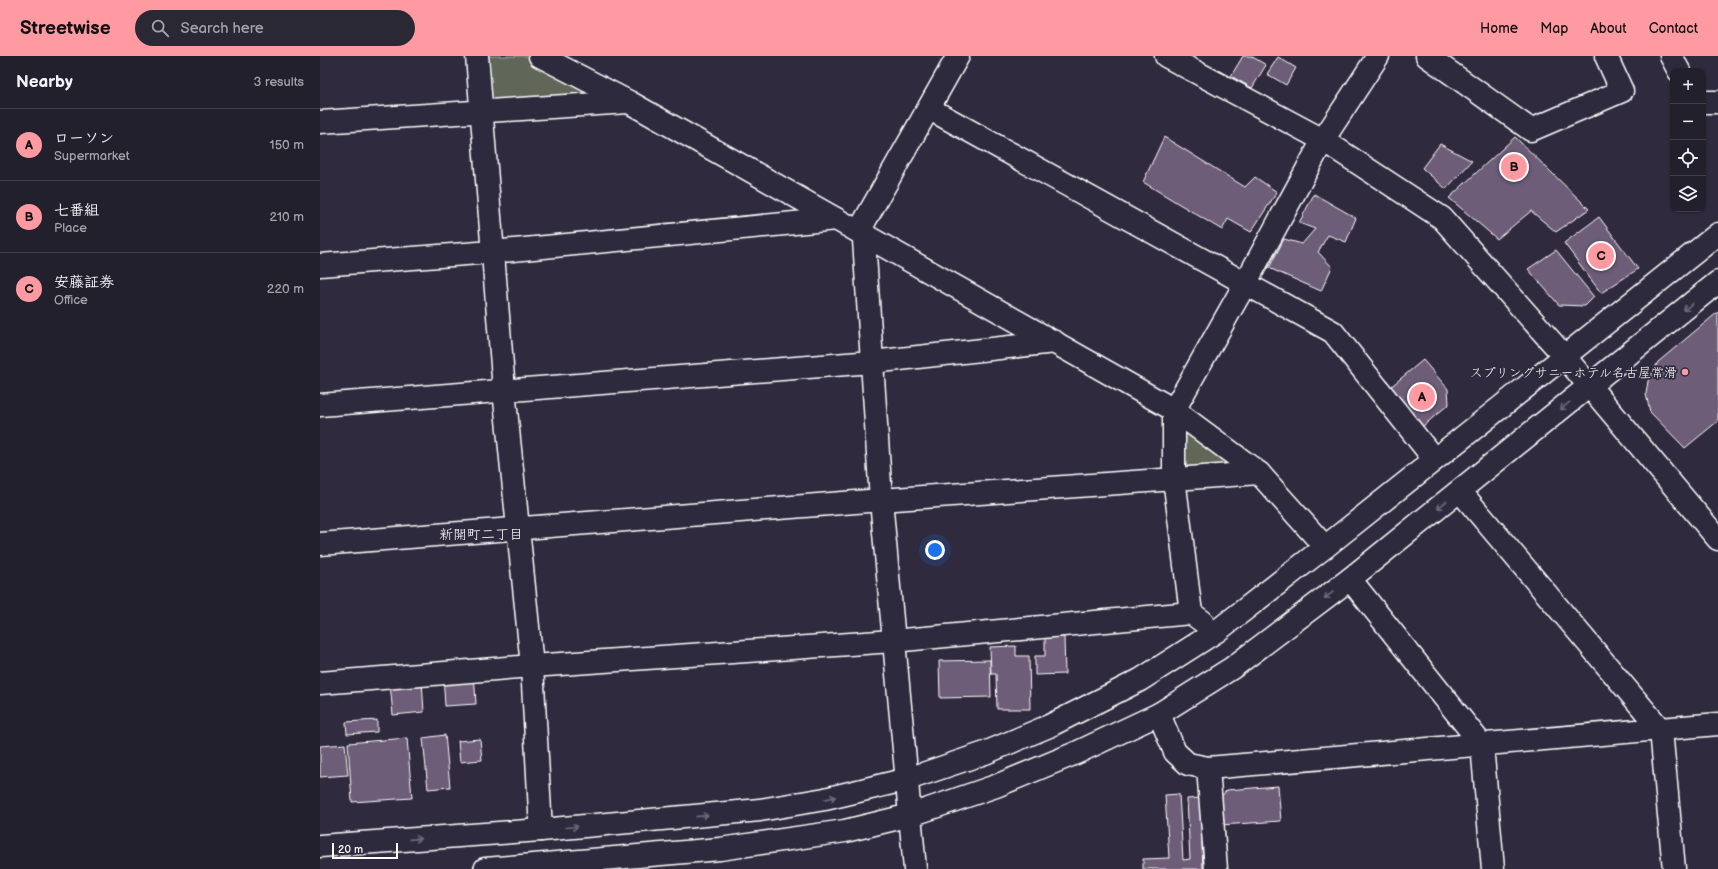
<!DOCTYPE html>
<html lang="en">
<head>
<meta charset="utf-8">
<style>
	body { margin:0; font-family:"Balsamiq Sans","Klee One",sans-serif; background:#2b2836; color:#f1f3f6 }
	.controls { position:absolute; right:12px; top:12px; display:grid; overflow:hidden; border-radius:8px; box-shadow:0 1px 3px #0004 }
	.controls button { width:36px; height:36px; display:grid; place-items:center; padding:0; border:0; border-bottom:1px solid #403e4a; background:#23202e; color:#f1f3f6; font:20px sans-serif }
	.scale { position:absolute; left:12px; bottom:10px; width:66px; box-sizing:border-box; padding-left:4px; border:2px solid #fff; border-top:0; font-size:11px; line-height:14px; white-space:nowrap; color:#fff; -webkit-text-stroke:3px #2f2a3d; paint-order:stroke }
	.you { position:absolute; left:615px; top:494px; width:14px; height:14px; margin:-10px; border:3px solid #fff; border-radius:50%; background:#1a73e8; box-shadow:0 0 0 6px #1a73e833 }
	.badge { display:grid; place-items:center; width:26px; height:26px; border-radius:50%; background:#ff9aa2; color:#111; font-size:13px; font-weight:700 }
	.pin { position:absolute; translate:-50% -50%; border:2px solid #fff; box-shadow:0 1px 4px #0006 }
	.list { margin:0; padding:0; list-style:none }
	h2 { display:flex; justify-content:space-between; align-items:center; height:52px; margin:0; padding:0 16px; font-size:17px }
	h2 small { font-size:13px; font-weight:400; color:#a3a3aa }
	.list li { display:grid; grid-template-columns:26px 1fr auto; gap:12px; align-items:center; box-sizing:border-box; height:72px; padding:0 16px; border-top:1px solid #403e4a }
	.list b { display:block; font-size:15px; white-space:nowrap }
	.list p { margin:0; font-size:13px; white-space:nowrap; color:#a3a3aa }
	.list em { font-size:13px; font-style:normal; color:#a3a3aa }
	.icon { flex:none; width:22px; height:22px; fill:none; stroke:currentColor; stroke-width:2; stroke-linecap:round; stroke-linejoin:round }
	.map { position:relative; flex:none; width:1398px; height:813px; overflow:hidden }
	header { display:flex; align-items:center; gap:24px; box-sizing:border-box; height:56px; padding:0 20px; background:#ff9aa2; color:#111 }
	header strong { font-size:19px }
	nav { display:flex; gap:22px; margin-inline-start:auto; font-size:14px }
	.search { width:280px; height:36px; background:#2b2836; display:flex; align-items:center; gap:10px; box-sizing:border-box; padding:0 14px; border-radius:22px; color:#a3a3aa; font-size:15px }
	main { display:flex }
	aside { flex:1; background:#23202e }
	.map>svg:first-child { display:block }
	.green { fill:#606659; stroke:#b0b2ac }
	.building { fill:#6e5d78; stroke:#fff }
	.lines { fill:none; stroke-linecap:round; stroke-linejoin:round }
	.minor-casing { stroke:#fff; stroke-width:25 }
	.minor { stroke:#2f2a3d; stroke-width:22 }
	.oneway { stroke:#6d6a77 }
	.poi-dot { fill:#ff9aa2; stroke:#2f2a3d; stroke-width:1.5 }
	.labels { text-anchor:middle; stroke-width:3.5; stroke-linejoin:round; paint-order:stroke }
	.poi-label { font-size:13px; fill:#fff; stroke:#2f2a3d; text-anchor:end }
	.neighbourhood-label { font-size:14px; fill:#fff; stroke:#2f2a3d }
</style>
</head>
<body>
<header>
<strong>Streetwise</strong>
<div class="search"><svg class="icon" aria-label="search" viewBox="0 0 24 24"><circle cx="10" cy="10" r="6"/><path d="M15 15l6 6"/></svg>Search here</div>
<nav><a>Home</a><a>Map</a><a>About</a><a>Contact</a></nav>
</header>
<main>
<aside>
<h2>Nearby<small>3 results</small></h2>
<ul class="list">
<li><span class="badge">A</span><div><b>ローソン</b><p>Supermarket</p></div><em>150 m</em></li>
<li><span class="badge">B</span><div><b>七番組</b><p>Place</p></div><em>210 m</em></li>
<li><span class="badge">C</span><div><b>安藤証券</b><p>Office</p></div><em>220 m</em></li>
</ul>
</aside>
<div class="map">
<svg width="1398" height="813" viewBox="0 0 1398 813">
	<rect width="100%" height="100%" fill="#2f2a3d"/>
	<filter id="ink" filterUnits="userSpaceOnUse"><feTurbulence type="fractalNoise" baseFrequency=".025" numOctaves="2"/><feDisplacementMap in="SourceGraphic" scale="8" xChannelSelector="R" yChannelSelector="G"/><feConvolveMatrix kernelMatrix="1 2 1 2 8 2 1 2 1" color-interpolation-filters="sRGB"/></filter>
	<g filter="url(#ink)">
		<g class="green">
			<path d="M157,0h63l89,46 -147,9z"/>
			<path d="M854,354l85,63 -85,5z"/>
		</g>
		<g class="building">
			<path d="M923,0h8l15,9 -14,23 -21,-12z"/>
			<path d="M958,1l18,11 -10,17 -19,-11z"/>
			<path d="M844,81l81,50 10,-10 22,15 -26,40 -23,-13 -6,11 -79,-48z"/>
			<path d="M1195,81l74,72 -33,23 -25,-21 -34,28 -48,-41z"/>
			<path d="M1120,88l32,17 -26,28 -24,-21z"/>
			<path d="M994,138l42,24 -10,24 -18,-7 -10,17 14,15 -11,24 -52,-23 15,-29 18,5 13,-15 -16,-6z"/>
			<path d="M1279,161l39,52 -37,24 -37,-50z"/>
			<path d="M1236,194l38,47 -9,9 -26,-1 -31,-36z"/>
			<path d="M1398,256v109l-33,27 -35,-36 -4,-18 2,-13 10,-19z"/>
			<path d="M1103,304l25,29 1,15 -27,23 -34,-38z"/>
			<path d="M725,581h19l1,37 -30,1v-19h10z"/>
			<path d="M696,590v10h13l1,53h-33l-1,-35h-5l-1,-27z"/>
			<path d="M670,604l1,37 -51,1 -1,-37z"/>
			<path d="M154,616l2,32 -31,2 -2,-31z"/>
			<path d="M102,625l2,31 -31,3 -3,-32z"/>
			<path d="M57,664v12l-30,2 -1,-12z"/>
			<path d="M125,679l5,52 -22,2 -5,-51z"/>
			<path d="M87,682l5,60 -60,4 -4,-59z"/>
			<path d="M160,683l2,21 -22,2 -2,-21z"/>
			<path d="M25,688l3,31 -28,2v-31z"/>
			<path d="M958,730l3,35 -60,4 -2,-26 8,-9z"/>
			<path d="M859,738l4,66 7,-1 -3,-60 13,-1 3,71h-60v-10l26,-1 -4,-63z"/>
		</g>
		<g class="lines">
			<defs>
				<g id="minor">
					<path d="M157,0l27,334 28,276 9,164"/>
					<path d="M220,0l89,46 545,308 85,63 66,74"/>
					<path d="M846,0l157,84 119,78 123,139 153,182"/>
					<path d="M1107,0l104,74 91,-39 -16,-35"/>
					<path d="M1351,0l8,15"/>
					<path d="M1383,46h15"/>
					<path d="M610,53l403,223 101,127"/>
					<path d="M0,66l308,-20"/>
					<path d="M0,209l172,-13 344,-33"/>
					<path d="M0,349l552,-43 183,-20"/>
					<path d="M1140,435l201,239 13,139"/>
					<path d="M0,488l561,-44 378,-27"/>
					<path d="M1030,523l132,166 11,124"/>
					<path d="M882,565l-11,-8 -17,-135v-68l71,-126 78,-144 55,-84"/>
					<path d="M0,627l212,-17 361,-25 298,-28"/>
					<path d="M839,658l16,38 13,12 20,4 510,-44"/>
					<path d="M888,712l8,101"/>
					<path d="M0,790l221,-16 219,-20 65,-11 83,-20 77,-26 64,-27 91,-46 77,-49 108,-84 393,-313"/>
					<path d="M165,813l235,-20 125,-18 66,-16 85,-29 80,-33 83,-39 73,-46 118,-89 368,-297"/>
					<path d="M595,813l-34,-369 -18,-276 95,-168"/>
				</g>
			</defs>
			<use href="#minor" class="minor-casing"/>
			<use href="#minor" class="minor"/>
		</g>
		<defs><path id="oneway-shaft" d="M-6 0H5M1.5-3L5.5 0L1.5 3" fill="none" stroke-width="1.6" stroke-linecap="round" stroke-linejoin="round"/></defs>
		<g class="oneway">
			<use href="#oneway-shaft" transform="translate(1368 251) rotate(141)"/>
			<use href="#oneway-shaft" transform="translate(1245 350) rotate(141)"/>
			<use href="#oneway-shaft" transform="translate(1122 449) rotate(141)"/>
			<use href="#oneway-shaft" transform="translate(1009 539) rotate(143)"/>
			<use href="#oneway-shaft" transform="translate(510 742) rotate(-13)"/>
			<use href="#oneway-shaft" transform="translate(382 760) rotate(-6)"/>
			<use href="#oneway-shaft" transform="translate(252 771) rotate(-5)"/>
			<use href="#oneway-shaft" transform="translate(95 783) rotate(-4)"/>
		</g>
	</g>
	<circle class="poi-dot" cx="1365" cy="316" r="4"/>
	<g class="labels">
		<g class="poi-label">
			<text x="1357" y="321">スプリングサニーホテル名古屋常滑</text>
		</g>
		<g class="neighbourhood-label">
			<text x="161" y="483">新開町二丁目</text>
		</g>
	</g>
</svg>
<div class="controls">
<button>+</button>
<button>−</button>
<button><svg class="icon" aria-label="locate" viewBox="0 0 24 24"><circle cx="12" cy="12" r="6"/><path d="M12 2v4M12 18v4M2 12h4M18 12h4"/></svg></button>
<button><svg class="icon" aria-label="layers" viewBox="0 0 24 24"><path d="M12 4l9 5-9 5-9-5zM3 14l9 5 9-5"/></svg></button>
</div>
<div class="scale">20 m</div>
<div class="you"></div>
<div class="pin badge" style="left:1102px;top:341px">A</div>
<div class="pin badge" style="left:1194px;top:111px">B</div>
<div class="pin badge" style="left:1281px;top:200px">C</div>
</div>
</main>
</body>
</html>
